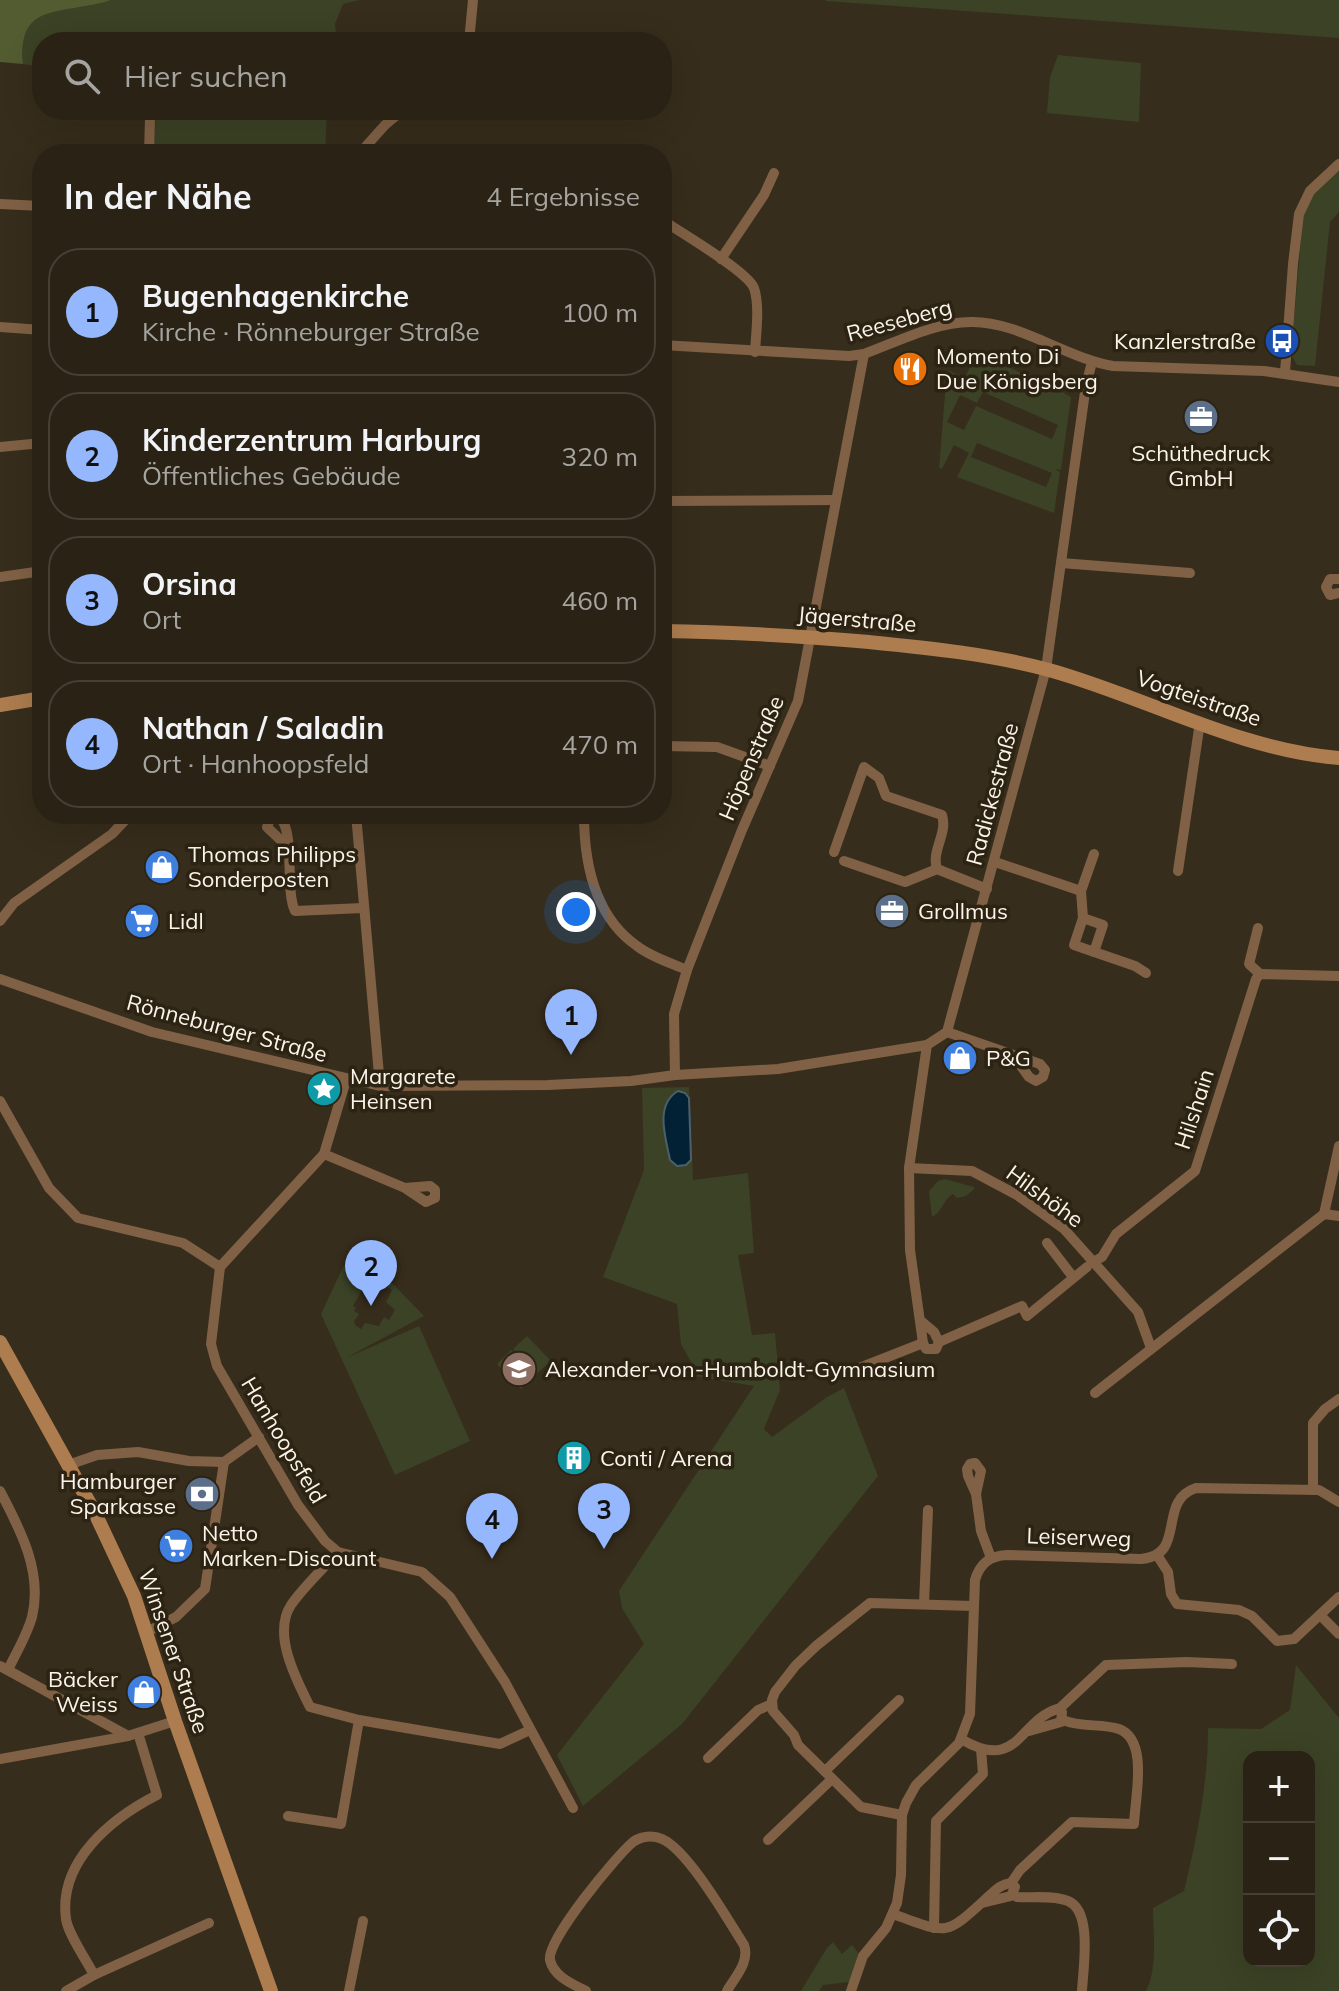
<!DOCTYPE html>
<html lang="de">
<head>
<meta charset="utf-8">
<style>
	body { margin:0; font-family:Mulish,sans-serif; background:#312a1e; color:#f1f3f6 }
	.controls { position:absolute; right:24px; bottom:24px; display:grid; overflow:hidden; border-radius:16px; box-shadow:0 8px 32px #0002 }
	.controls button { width:72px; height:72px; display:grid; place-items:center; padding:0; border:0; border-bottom:2px solid #453f34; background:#292215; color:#f1f3f6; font:40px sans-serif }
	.you { position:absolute; left:576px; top:912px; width:28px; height:28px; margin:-20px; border:6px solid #fff; border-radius:50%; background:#1a73e8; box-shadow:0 0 0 12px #1a73e833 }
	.badge { display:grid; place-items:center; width:52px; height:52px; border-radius:50%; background:#94b7fd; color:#111; font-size:26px; font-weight:700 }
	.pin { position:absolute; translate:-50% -66px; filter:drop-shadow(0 2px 4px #0008) }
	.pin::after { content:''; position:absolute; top:42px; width:28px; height:24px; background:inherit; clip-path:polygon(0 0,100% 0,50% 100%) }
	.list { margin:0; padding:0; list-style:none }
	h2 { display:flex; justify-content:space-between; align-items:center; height:104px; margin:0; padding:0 32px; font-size:34px }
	h2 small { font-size:26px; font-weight:400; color:#a5a4a0 }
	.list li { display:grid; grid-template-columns:52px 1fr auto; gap:24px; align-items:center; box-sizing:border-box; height:128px; margin:0 16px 16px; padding:0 16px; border:2px solid #453f34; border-radius:32px }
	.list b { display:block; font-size:30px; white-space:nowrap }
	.list p { margin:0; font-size:26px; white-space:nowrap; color:#a5a4a0 }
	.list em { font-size:26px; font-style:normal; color:#a5a4a0 }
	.icon { flex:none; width:44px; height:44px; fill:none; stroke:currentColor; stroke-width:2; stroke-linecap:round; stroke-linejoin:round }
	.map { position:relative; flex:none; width:1339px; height:1991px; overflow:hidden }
	.search { position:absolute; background:#292215; box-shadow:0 8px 32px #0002; left:32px; top:32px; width:640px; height:88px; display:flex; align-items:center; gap:20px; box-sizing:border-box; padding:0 28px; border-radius:32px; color:#a5a4a0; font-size:30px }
	.panel { position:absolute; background:#292215; box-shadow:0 8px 32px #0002; left:32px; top:144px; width:640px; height:680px; border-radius:32px }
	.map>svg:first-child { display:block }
	.green { fill:#3b4225; fill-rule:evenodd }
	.forest { fill:#525c30 }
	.water { fill:#022135; stroke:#4c606b; stroke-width:2 }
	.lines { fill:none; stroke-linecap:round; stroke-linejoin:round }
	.street { stroke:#806145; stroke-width:10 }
	.secondary { stroke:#ad7c4f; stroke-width:14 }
	.labels { text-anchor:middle; stroke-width:7; stroke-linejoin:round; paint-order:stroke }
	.street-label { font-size:22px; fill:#faf4ea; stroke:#2d2313 }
	.poi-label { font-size:22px; fill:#faf4ea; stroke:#2d2313; text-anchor:start }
</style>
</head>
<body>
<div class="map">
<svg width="1339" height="1991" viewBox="0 0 1339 1991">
	<rect width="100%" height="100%" fill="#372d1c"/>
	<g class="green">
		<path d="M111,0h249l-17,4 -8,20 2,18h-295v25l-19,-3c-6,-64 40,-48 88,-64z"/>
		<path d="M1339,0v38l-513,-37v-1z"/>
		<path d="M1058,55l83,8 -2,59 -92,-9 3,-36z"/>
		<path d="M156,110h171l-2,44h-172z"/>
		<path d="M1339,170v42l-9,10 -15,144 -18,-1 -6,-10 12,-140 10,-22z"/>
		<path d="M976,355l26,12 2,-2 24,11 1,-2 42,23 -10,73 -6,-1 5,3 -6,41 -97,-36 12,-24 -15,-8 -12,24 -3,-1 8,-98 18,7zM983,392l75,33 -6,14 -76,-33 -12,24 -17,-8 13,-27 17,8zM977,443l75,30 -6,14 -75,-30z"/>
		<path d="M689,1087l4,93 55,-7 6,80 -16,2 14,80 23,-2 5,57 -16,39 8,8 55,-40 17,-9 34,88 -196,248 -99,82 -26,-51 87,-111 -22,-36 -3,-17 135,-205 -60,-10 -3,-14 -10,-18 -4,-40 -74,-27 41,-107 -2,-82z"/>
		<path d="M945,1179l29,8v2l-8,7 -9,2 -4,-4c-10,6 -11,18 -21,23l-3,-26 9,-10z"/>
		<path d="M351,1258l38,22 35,36 -78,42 73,-32 51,115 -75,34 -74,-161 22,-47zM378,1282l14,8 -6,12 9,8 -6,10 -5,-3 -5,9 -14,-3 -4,6 -6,-4 -1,-4 5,-7 -5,-3 2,-3 -3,-2 12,-21 8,5z"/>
		<path d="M527,1336l24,25 -15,13 -23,-25z"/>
		<path d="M511,1350l24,26 -14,13 -24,-25z"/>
		<path d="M1296,1665l43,53v273h-193c12,-24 7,-57 7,-83l31,-17c13,-54 24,-107 24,-163l53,1 29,-19zM1249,1757h60v204h-60z"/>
		<path d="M833,1942l9,12 10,-9 8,10 -10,27 -27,3 -4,6h-18l26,-43z"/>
	</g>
	<path class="forest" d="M0,0h111c-48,16 -94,0 -88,64l-23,-2z"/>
	<path class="water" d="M678,1091l7,2 4,5 2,62 -5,5 -9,1 -7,-6c-4,-21 -16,-55 8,-69z"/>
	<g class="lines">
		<g class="street">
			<path d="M469,42l4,-42"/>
			<path d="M149,154l1,-36"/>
			<path d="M359,154l26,-29 18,-15"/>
			<path d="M0,204l42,2"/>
			<path d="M662,220c17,11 86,52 92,68 6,18 2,45 1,64"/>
			<path d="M721,259l43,-64 10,-22"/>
			<path d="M0,327l42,3"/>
			<path d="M662,345l187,11 15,-2c33,-12 71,-32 107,-32 47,-1 95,36 142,44l151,5 75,11"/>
			<path d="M1285,372l8,-108 6,-50 11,-23 29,-27"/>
			<path d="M0,447l42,-4"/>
			<path d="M662,501l173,-1"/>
			<path d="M1061,563l129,10"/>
			<path d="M0,577l42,-6"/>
			<path d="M1339,579h-9l-4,8 4,8 9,-2"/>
			<path d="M662,746l55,1 53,19"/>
			<path d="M356,814l24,272"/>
			<path d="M584,814c0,49 10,102 53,132 14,11 34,17 50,24"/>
			<path d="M287,846l-20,-19 4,-10 6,-2c20,12 7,74 18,96l68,-3"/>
			<path d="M834,852l30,-85 15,11 7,18 56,19c6,19 -11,35 -5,54l-32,13 -61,-21"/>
			<path d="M1094,854l-13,37 2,27 -9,27 61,21 11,7"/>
			<path d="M995,862l86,29"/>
			<path d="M937,869l50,20"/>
			<path d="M1178,871l22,-149"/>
			<path d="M1083,918l20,7 -9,27"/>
			<path d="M0,921l14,-18 98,-69 19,-20"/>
			<path d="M1258,928l-9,36 11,10"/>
			<path d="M0,979l152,53 228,54 168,-1 83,-4 44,-6 103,-6 149,-24"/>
			<path d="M947,1032l93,32 5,6 -2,7 -7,4 -7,-4 -15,-21"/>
			<path d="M675,1075l-1,-61 13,-44 55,-140 56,-129 66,-347"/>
			<path d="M0,1101l49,87 29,30 105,25 37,24"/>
			<path d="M324,1154l81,34 21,14 9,-4v-8l-5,-4 -25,2"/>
			<path d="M909,1168l63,3 45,24 47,34 74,83 13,36"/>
			<path d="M1324,1214l15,-68"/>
			<path d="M1047,1243l26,34"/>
			<path d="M1093,1262l9,-5 14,-23 79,-63 61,-192 4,-5 79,2"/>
			<path d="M220,1267l-9,77 6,22 81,139 27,36 13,11 84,20 28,25 55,85 68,126"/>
			<path d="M220,1267l104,-113 22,-74"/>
			<path d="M921,1321l13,11 5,10 -3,7h-10l-3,-6 -13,-93 -1,-82 18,-123 20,-13 99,-363 40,-284 6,-23"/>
			<path d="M939,1342l83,-36 5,10 60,-49"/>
			<path d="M844,1374l79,-31"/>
			<path d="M1095,1393l229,-179 15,2"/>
			<path d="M68,1465l29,-10 41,-3 51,9 35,1 35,-25"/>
			<path d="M1313,1490v-67l12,-14 14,-10"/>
			<path d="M0,1491c20,38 43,81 32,126 -5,18 -16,36 -24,53"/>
			<path d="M976,1494l5,-23 -6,-8 -5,1 -3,5 1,7 8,18 5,37 10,27"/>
			<path d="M338,1552c-15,17 -34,34 -47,53 -19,29 5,74 19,102l49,13 141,24 30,-14"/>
			<path d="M1157,1555l11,17 3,22 6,10 62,6 13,6 25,25 17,-2 45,-42"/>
			<path d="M924,1604l4,-94"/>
			<path d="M1320,1615l19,19"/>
			<path d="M147,1632l29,-15 29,-28 19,-127"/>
			<path d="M0,1666l128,70"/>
			<path d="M1059,1709l47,-44 81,-3 45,2"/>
			<path d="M961,1739c57,34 58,-18 96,-30l5,3 -1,10 -32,9"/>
			<path d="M708,1758l50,-48 14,-6"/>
			<path d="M0,1759l128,-23 47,-15"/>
			<path d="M825,1771l74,-71"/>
			<path d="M902,1815l-41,-8 -63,-62 -4,-10 -21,-24 -1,-11 3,-8 21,-27 20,-19 54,-43 103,3"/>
			<path d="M288,1816l53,8 18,-104"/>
			<path d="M768,1840l64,-61"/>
			<path d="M1011,1883l9,-13 52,-48 62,2c1,-26 15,-84 -15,-95 -18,-6 -38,-1 -56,-9"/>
			<path d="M1013,1894l4,3c15,1 37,-2 51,4 25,10 15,68 14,90"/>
			<path d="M893,1914c57,21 52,22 96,-18 7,-6 12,-12 22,-13l4,4 -4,9 -29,7"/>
			<path d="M934,1928l2,-107 47,-47 -2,-25"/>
			<path d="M94,1975c-7,-14 -26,-41 -28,-56 -8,-58 46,-101 91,-124l-19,-62"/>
			<path d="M66,1991l28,-16 115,-52"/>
			<path d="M349,1991l14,-70"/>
			<path d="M586,1991c-13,-7 -32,-14 -36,-31 -4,-19 66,-104 83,-118 8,-6 20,-7 29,-3 26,11 66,81 82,106 6,17 -9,32 -17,46"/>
			<path d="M851,1991l12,-35 23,-28 11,-25 4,-28 1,-60 4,-12 10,-18 43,-42 11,-29 5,-134c5,-17 15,-24 32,-25l134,4c47,-4 15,-58 55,-71l123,2 20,12"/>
		</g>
		<g class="secondary">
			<path d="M662,631c69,1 138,5 207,11 60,6 121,12 180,28 97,27 189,80 290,88"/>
			<path d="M0,705l42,-7"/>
			<path d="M0,1342l95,171 39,83 41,125 96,270"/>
		</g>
	</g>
	<defs>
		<symbol id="bus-disc" viewBox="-11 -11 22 22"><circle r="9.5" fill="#1a4fb4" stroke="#2d2313"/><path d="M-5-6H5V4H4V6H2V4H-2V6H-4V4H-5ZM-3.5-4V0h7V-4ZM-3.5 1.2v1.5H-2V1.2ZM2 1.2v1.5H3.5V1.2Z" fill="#fff"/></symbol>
		<symbol id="restaurant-disc" viewBox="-11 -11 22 22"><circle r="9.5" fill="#e8710a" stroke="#2d2313"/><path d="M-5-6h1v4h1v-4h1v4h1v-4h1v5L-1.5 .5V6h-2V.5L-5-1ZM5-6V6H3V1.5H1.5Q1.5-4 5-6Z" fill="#fff"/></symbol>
		<symbol id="office-disc" viewBox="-11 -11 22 22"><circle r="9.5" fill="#5c6f8a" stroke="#2d2313"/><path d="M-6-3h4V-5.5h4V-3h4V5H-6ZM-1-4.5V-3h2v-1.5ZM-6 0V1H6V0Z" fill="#fff"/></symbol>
		<symbol id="shop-disc" viewBox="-11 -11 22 22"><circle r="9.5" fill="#3f7fe0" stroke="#2d2313"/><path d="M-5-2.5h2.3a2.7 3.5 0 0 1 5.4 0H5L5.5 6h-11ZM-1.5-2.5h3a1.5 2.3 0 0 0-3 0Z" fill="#fff"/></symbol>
		<symbol id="supermarket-disc" viewBox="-11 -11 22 22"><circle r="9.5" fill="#3f7fe0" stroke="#2d2313"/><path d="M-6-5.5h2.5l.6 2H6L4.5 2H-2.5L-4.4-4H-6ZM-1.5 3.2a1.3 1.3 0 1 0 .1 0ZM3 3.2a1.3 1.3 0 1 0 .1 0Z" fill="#fff"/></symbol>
		<symbol id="sight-disc" viewBox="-11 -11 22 22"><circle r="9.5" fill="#0f9aa8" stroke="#2d2313"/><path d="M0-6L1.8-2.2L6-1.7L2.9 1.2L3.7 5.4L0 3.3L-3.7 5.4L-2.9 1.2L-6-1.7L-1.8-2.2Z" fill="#fff"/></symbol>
		<symbol id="school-disc" viewBox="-11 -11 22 22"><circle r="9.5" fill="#8d6e63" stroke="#2d2313"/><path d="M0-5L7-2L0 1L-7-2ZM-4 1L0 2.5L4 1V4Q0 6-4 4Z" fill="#fff"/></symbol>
		<symbol id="building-disc" viewBox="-11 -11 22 22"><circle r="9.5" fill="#0f9aa8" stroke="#2d2313"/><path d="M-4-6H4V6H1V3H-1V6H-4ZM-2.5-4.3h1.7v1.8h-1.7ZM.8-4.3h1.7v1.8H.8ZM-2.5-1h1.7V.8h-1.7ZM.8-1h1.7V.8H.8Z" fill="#fff"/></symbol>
		<symbol id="bank-disc" viewBox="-11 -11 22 22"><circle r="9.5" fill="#5c6f8a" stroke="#2d2313"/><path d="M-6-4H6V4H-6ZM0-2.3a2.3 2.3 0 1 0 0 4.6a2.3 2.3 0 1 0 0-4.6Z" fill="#fff"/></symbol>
	</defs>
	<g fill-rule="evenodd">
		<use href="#bus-disc" x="1262" y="321" width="40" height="40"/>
		<use href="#restaurant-disc" x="890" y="349" width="40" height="40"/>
		<use href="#office-disc" x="1181" y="397" width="40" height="40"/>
		<use href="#shop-disc" x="142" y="847" width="40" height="40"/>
		<use href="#office-disc" x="872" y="891" width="40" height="40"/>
		<use href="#supermarket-disc" x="122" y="901" width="40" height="40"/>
		<use href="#shop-disc" x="940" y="1038" width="40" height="40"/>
		<use href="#sight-disc" x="304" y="1069" width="40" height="40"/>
		<use href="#school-disc" x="499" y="1349" width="40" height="40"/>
		<use href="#building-disc" x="554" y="1438" width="40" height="40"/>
		<use href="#bank-disc" x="182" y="1474" width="40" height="40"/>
		<use href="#supermarket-disc" x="156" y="1526" width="40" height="40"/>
		<use href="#shop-disc" x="124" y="1672" width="40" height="40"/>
	</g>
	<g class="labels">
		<g class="street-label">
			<text transform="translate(899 320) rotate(-15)" y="8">Reeseberg</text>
			<text transform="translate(857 619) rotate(5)" y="8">Jägerstraße</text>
			<text transform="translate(1199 698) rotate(19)" y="8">Vogteistraße</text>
			<text transform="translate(751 758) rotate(-67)" y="8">Höpenstraße</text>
			<text transform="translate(992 794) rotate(-75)" y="8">Radickestraße</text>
			<text transform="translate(227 1028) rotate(15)" y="8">Rönneburger Straße</text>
			<text transform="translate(1194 1109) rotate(-72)" y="8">Hilshain</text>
			<text transform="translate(1045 1196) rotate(36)" y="8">Hilshöhe</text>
			<text transform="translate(284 1440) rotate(59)" y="8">Hanhoopsfeld</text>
			<text transform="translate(1079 1537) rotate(2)" y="8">Leiserweg</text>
			<text transform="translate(174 1651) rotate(71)" y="8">Winsener Straße</text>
		</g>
		<g class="poi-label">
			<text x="1256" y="349" text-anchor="end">Kanzlerstraße</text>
			<text x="936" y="364">Momento Di<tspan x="936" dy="25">Due Königsberg</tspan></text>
			<text x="1201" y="461" text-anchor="middle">Schüthedruck<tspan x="1201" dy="25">GmbH</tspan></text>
			<text x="188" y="862">Thomas Philipps<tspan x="188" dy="25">Sonderposten</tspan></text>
			<text x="918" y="919">Grollmus</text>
			<text x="168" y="929">Lidl</text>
			<text x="986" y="1066">P&amp;G</text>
			<text x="350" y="1084">Margarete<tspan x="350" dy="25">Heinsen</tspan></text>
			<text x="545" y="1377">Alexander-von-Humboldt-Gymnasium</text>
			<text x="600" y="1466">Conti / Arena</text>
			<text x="176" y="1489" text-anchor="end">Hamburger<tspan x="176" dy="25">Sparkasse</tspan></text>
			<text x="202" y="1541">Netto<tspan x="202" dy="25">Marken-Discount</tspan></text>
			<text x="118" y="1687" text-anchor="end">Bäcker<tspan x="118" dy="25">Weiss</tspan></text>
		</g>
	</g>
</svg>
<div class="controls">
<button>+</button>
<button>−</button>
<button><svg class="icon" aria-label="locate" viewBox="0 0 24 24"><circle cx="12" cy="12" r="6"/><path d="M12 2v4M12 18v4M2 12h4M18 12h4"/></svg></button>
</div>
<div class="you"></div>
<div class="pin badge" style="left:571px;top:1055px">1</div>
<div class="pin badge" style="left:371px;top:1306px">2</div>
<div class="pin badge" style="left:604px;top:1549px">3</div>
<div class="pin badge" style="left:492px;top:1559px">4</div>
<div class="search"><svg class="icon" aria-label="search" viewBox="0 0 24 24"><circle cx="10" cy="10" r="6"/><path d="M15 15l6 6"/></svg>Hier suchen</div>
<section class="panel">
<h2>In der Nähe<small>4 Ergebnisse</small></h2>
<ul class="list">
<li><span class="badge">1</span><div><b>Bugenhagenkirche</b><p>Kirche · Rönneburger Straße</p></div><em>100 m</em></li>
<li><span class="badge">2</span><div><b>Kinderzentrum Harburg</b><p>Öffentliches Gebäude</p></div><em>320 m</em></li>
<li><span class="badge">3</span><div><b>Orsina</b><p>Ort</p></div><em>460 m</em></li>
<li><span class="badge">4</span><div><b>Nathan / Saladin</b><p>Ort · Hanhoopsfeld</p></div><em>470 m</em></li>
</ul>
</section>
</div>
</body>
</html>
